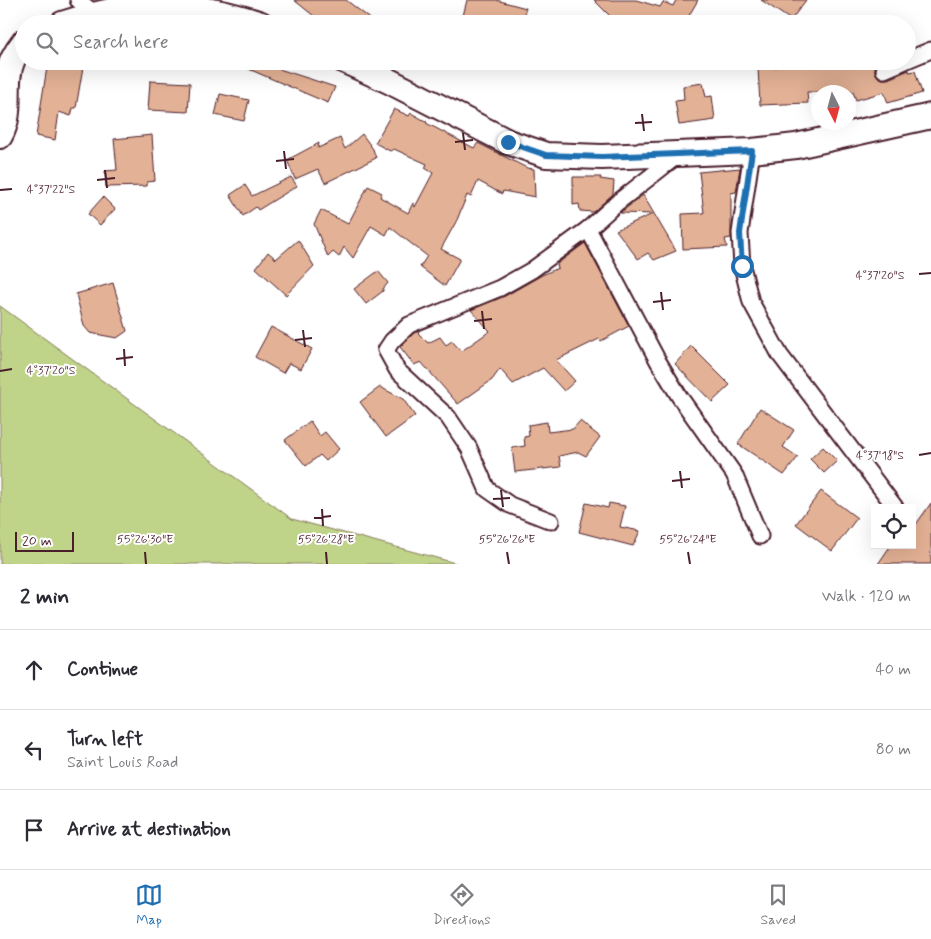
<!DOCTYPE html>
<html lang="en">
<head>
<meta charset="utf-8">
<style>
	body { margin:0; font-family:Mynerve,sans-serif; background:#f7f7f7; color:#2b2b33 }
	.controls { position:absolute; right:15px; bottom:15px; display:grid; overflow:hidden; border-radius:0px; box-shadow:0 5px 20px #0002 }
	.controls button { width:45px; height:45px; display:grid; place-items:center; padding:0; border:0; border-bottom:1px solid #e1e1e2; background:#fff; color:#2b2b33; font:25px sans-serif }
	.compass { position:absolute; left:811px; top:85px; width:45px; height:45px; border-radius:50%; background:#fff; box-shadow:0 5px 20px #0002; rotate:174deg }
	.scale { position:absolute; left:15px; bottom:12px; width:59px; box-sizing:border-box; padding-left:5px; border:2px solid #4a1f2b; border-top:0; font-size:14px; line-height:18px; white-space:nowrap; color:#4a1f2b; -webkit-text-stroke:4px #fff; paint-order:stroke }
	.stop { position:absolute; width:15px; height:15px; margin:-11px; border:4px solid #1f6fb2; border-radius:50%; background:#fff }
	.stop.end { background:#1f6fb2; border-color:#fff; box-shadow:0 1px 5px #0008 }
	.list { margin:0; padding:0; list-style:none }
	h2 { display:flex; justify-content:space-between; align-items:center; height:65px; margin:0; padding:0 20px; font-size:21px }
	h2 small { font-size:16px; font-weight:400; color:#7c7c81 }
	.list li { display:grid; grid-template-columns:32px 1fr auto; gap:15px; align-items:center; box-sizing:border-box; height:80px; padding:0 20px; border-top:1px solid #e1e1e2 }
	.list b { display:block; font-size:19px; white-space:nowrap }
	.list p { margin:0; font-size:16px; white-space:nowrap; color:#7c7c81 }
	.list em { font-size:16px; font-style:normal; color:#7c7c81 }
	.icon { flex:none; width:28px; height:28px; fill:none; stroke:currentColor; stroke-width:2; stroke-linecap:round; stroke-linejoin:round }
	.map { position:relative; flex:none; width:931px; height:564px; overflow:hidden }
	.search { position:absolute; background:#fff; box-shadow:0 5px 20px #0002; left:15px; right:15px; top:15px; height:55px; display:flex; align-items:center; gap:12px; box-sizing:border-box; padding:0 18px; border-radius:28px; color:#7c7c81; font-size:19px }
	.sheet { height:305px; background:#fff }
	nav { display:flex; justify-content:space-around; align-items:center; box-sizing:border-box; height:70px; border-top:1px solid #e1e1e2; background:#fff; font-size:14px; color:#7c7c81 }
	nav a { display:grid; justify-items:center; gap:2px }
	nav .on { color:#1f6fb2 }
	.map>svg:first-child { display:block }
	.green { fill:#c0d489; stroke:#857a5a }
	.building { fill:#e3b195; stroke:#4a1f2b }
	.lines { fill:none; stroke-linecap:round; stroke-linejoin:round }
	.minor-casing { stroke:#4a1f2b; stroke-width:19 }
	.primary-casing { stroke:#4a1f2b; stroke-width:28 }
	.minor { stroke:#fff; stroke-width:15 }
	.primary { stroke:#fff; stroke-width:24 }
	.route { stroke:#1f6fb2; stroke-width:6 }
	.ticks { fill:none; stroke:#4a1f2b; stroke-width:2 }
	.ticks-label { font-size:12px; text-anchor:middle; fill:#4a1f2b; stroke:#fff; stroke-width:4; stroke-linejoin:round; paint-order:stroke }
</style>
</head>
<body>
<div class="map">
<svg width="931" height="564" viewBox="0 0 931 564">
	<rect width="100%" height="100%" fill="#fff"/>
	<filter id="ink" filterUnits="userSpaceOnUse"><feTurbulence type="fractalNoise" baseFrequency=".02" numOctaves="2"/><feDisplacementMap in="SourceGraphic" scale="10" xChannelSelector="R" yChannelSelector="G"/><feConvolveMatrix kernelMatrix="1 2 1 2 8 2 1 2 1" color-interpolation-filters="sRGB"/></filter>
	<g filter="url(#ink)">
		<path class="green" d="M0,306l292,213 167,45h-459z"/>
		<g class="building">
			<path d="M294,0h52l31,24h-53z"/>
			<path d="M467,0h29l30,8 -5,16h-36l-22,-8z"/>
			<path d="M594,0h42l24,7 3,-5 10,4 3,-6h22l-14,24h-47l-26,-7z"/>
			<path d="M761,0h45l-15,20z"/>
			<path d="M48,61h36l-8,47h-3l-2,8 -12,-4 -4,28 -19,-4z"/>
			<path d="M230,61h51l-2,8 56,18 -7,16z"/>
			<path d="M776,61h70l2,6 15,-6h12v12l7,6h6l21,-9v2l6,-1 7,22 -34,10 -4,-11 -28,8 -3,-8h-46l1,11 -48,2 -2,-37 19,-1z"/>
			<path d="M150,81l40,2 -2,29 -40,-2z"/>
			<path d="M703,83l3,14 6,-1 3,24 -36,5 -4,-24 9,-1 -1,-14z"/>
			<path d="M220,94l29,6 -5,21 -29,-6z"/>
			<path d="M394,109l15,7 2,-3 16,9 -1,1 48,25 4,-5 49,25 7,1 1,28 -32,-6 -1,3 -24,-13 -7,16 -4,-2 -10,25 -16,29 19,10 -15,27 -25,-19 7,-11 -37,-29 -4,8 -15,-9 -18,32 -9,-11 -5,10 -6,-5 -5,5 -14,-33 7,-14 27,14 20,-38 14,7 -2,4 28,16 5,-10 2,4 18,-34 -8,-5 2,-4 -33,-15 -4,2 -15,-8z"/>
			<path d="M362,134l11,15 3,9 -51,25 -7,-14 -23,10 -8,-19 32,-17 -1,5 22,-10 5,11z"/>
			<path d="M152,135l3,46 -8,1v4l-41,1 -1,-16 12,-1 -3,-31z"/>
			<path d="M740,168l-4,24 -5,1v45l-6,1 2,8 -44,2 -1,-35 22,-1 -5,-41z"/>
			<path d="M291,177l6,9 -39,24 -2,-3 -13,9 -13,-21 15,-10 7,11z"/>
			<path d="M573,177h28l-1,2 14,2 -1,13 -20,18 -13,-1 -1,-7 -6,1z"/>
			<path d="M643,195l33,56 -22,9 -6,-7 -10,6 -22,-29 37,-16 -33,-1z"/>
			<path d="M103,197l12,12 -15,16 -12,-11z"/>
			<path d="M298,240l16,26 -28,29 -30,-27 12,-16 8,7z"/>
			<path d="M585,243l44,83 -28,15 -2,-2 -43,21 19,21 -11,10 -21,-23 -30,16 -13,-15 -8,11 -34,24 -37,-42 -7,3 -14,-18 14,-14 5,-2 -1,2 10,10 12,-6 6,8 6,-4 9,10 2,-1 27,-19 -19,-21 34,-14 37,-21 16,-7 -1,-4z"/>
			<path d="M378,271l10,12 -5,6v2l-17,13 -12,-15z"/>
			<path d="M113,283l14,48 -10,7 -27,-5 -6,-7 -8,-32z"/>
			<path d="M271,327l41,22 -11,20 -12,-6 -6,10 -28,-16z"/>
			<path d="M691,346l39,39 -18,17 -37,-38z"/>
			<path d="M380,387l23,12 12,17 -29,21 -26,-35z"/>
			<path d="M760,408l34,22 -11,17 15,10 -14,18 -46,-31z"/>
			<path d="M310,421l10,15 5,-4 14,17 -13,12 -6,-6 -14,11 -21,-26z"/>
			<path d="M580,421l20,16 -14,19 -8,-4 -19,4 2,11 -46,5 -3,-24 13,-2 -1,-9 5,-1 -1,-11 19,-3 1,10 25,-3z"/>
			<path d="M823,447l14,14 -13,12 -14,-14z"/>
			<path d="M821,491l36,27 -25,33 -36,-27z"/>
			<path d="M586,503l22,5 1,-5 16,3 -5,21 20,4 -7,15 -54,-14z"/>
			<path d="M931,503v61h-53l13,-19h21v-15z"/>
		</g>
		<g class="lines">
			<defs>
				<g id="minor">
					<path d="M78,0l15,12"/>
					<path d="M907,60l24,-10"/>
					<path d="M884,70l21,-9"/>
					<path d="M752,151l-12,82 2,33 9,36 29,53 115,152"/>
					<path d="M588,229l70,132 21,35 55,78 26,62"/>
					<path d="M551,521l-41,-16 -23,-16 -18,-41 -21,-31 -51,-47 -11,-20 6,-9 17,-16 91,-37 32,-18 56,-41 30,-27 60,-47"/>
				</g>
				<g id="primary">
					<path d="M62,24c72,-24 127,-24 199,0"/>
					<path d="M345,61l44,20 119,61 38,13 56,2 150,-6 44,-5 135,-30"/>
					<path d="M0,136c14,-25 2,-53 13,-77 3,-6 7,-12 11,-17"/>
				</g>
			</defs>
			<use href="#minor" class="minor-casing"/>
			<use href="#primary" class="primary-casing"/>
			<use href="#minor" class="minor"/>
			<use href="#primary" class="primary"/>
		</g>
	</g>
	<g class="lines" filter="url(#ink)">
		<path class="route" d="M508,142l38,13 56,2 150,-6 -12,82 2,33"/>
	</g>
	<path class="ticks" d="M642,114l2,17M635,123l17,-1M463,133l2,17M455,142l18,-2M284,151l2,18M276,161l18,-2M105,170l2,18M97,180l18,-2M0,190l12,-1M919,274l12,-1M661,292l2,18M653,302l18,-2M482,311l2,18M474,321l18,-2M303,330l2,17M295,340l17,-2M124,349l1,17M116,359l17,-2M0,371l12,-2M919,455l12,-2M680,471l2,17M672,481l18,-2M501,490l2,17M493,499l17,-1M322,509l1,17M314,518l17,-2M145,552l1,12M326,552l1,12M507,552l2,12M688,552l2,12"/>
	<g class="ticks-label">
		<text x="51" y="193">4°37'22"S</text>
		<text x="880" y="279">4°37'20"S</text>
		<text x="51" y="374">4°37'20"S</text>
		<text x="880" y="459">4°37'18"S</text>
		<text x="145" y="543">55°26'30"E</text>
		<text x="326" y="543">55°26'28"E</text>
		<text x="507" y="543">55°26'26"E</text>
		<text x="688" y="543">55°26'24"E</text>
	</g>
</svg>
<div class="controls">
<button><svg class="icon" aria-label="locate" viewBox="0 0 24 24"><circle cx="12" cy="12" r="6"/><path d="M12 2v4M12 18v4M2 12h4M18 12h4"/></svg></button>
</div>
<svg class="compass" viewBox="-18 -18 36 36"><path d="M0-13l5 13h-10z" fill="#e53935"/><path d="M0 13l5-13h-10z" fill="#7c7c81"/></svg>
<div class="scale">20 m</div>
<div class="stop" style="left:742px;top:266px"></div>
<div class="stop end" style="left:508px;top:142px"></div>
<div class="search"><svg class="icon" aria-label="search" viewBox="0 0 24 24"><circle cx="10" cy="10" r="6"/><path d="M15 15l6 6"/></svg>Search here</div>
</div>
<section class="sheet">
<h2>2 min<small>Walk · 120 m</small></h2>
<ul class="list">
<li><svg class="icon" aria-label="ahead" viewBox="0 0 24 24"><path d="M12 20V5M6 11l6-6 6 6"/></svg><div><b>Continue</b></div><em>40 m</em></li>
<li><svg class="icon" aria-label="left" viewBox="0 0 24 24"><path d="M17 20v-9H6M10 6l-5 5 5 5"/></svg><div><b>Turn left</b><p>Saint Louis Road</p></div><em>80 m</em></li>
<li><svg class="icon" aria-label="arrive" viewBox="0 0 24 24"><path d="M6 21V4h12l-3 4 3 4H6"/></svg><div><b>Arrive at destination</b></div></li>
</ul>
</section>
<nav>
<a class="on"><svg class="icon" aria-label="map" viewBox="0 0 24 24"><path d="M3 6l6-2 6 2 6-2v14l-6 2-6-2-6 2zM9 4v14M15 6v14"/></svg>Map</a>
<a><svg class="icon" aria-label="directions" viewBox="0 0 24 24"><path d="M12 3l9 9-9 9-9-9zM9 14v-3h6M13 9l2 2-2 2"/></svg>Directions</a>
<a><svg class="icon" aria-label="saved" viewBox="0 0 24 24"><path d="M7 4h10v16l-5-4-5 4z"/></svg>Saved</a>
</nav>
</body>
</html>
